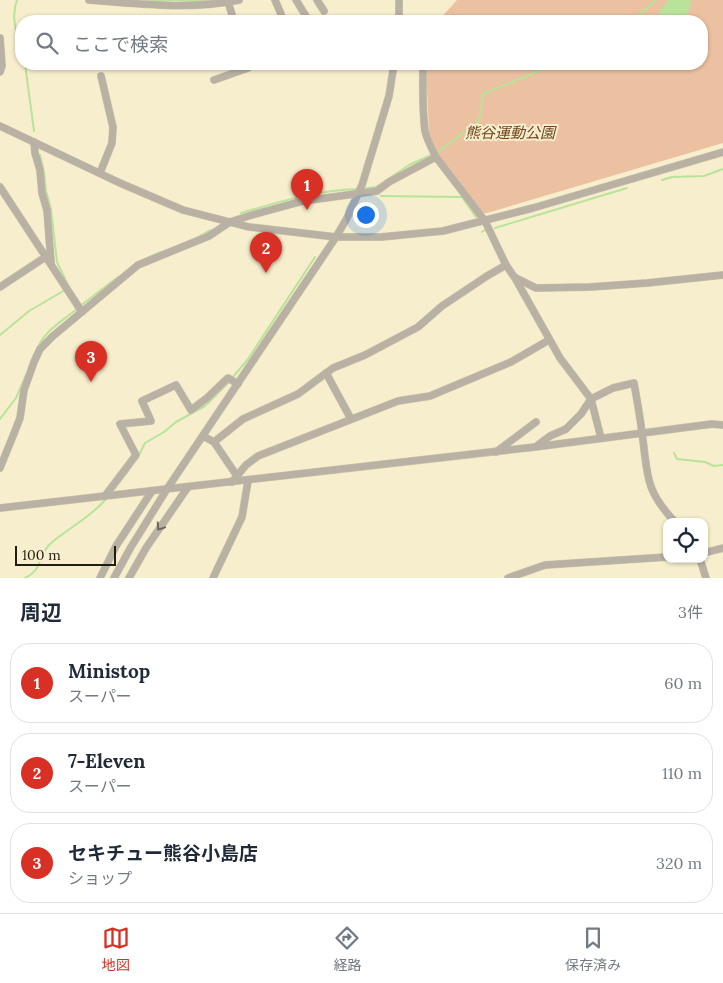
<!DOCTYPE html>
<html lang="ja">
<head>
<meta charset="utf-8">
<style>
	body { margin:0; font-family:Lora,"Noto Sans JP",serif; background:#f6f6f7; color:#1f2937 }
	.controls { position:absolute; right:15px; bottom:15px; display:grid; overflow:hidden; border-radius:10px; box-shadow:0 1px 4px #0004 }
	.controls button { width:45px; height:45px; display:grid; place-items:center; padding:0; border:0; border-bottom:1px solid #e0e1e3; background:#fff; color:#1f2937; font:25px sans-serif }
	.scale { position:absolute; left:15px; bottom:12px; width:101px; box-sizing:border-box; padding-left:5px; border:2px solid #201d11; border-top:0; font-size:14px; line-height:18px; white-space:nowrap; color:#201d11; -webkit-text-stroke:4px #f6eecd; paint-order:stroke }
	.you { position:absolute; left:365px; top:214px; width:18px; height:18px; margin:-12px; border:4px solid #fff; border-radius:50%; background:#1a73e8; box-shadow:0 0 0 8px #1a73e833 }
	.badge { display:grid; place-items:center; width:32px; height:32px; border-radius:50%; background:#d93025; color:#fff; font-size:16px; font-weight:700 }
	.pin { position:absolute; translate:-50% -41px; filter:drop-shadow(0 1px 2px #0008) }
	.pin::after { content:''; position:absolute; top:26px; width:18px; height:15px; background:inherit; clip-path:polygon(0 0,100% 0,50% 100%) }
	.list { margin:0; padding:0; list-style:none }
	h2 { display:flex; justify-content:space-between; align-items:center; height:65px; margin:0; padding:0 20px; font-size:21px }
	h2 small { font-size:16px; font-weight:400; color:#747a83 }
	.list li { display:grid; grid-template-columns:32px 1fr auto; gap:15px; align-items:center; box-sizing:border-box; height:80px; margin:0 10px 10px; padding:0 10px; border:1px solid #e0e1e3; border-radius:20px }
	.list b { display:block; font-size:19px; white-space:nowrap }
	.list p { margin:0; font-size:16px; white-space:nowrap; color:#747a83 }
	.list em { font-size:16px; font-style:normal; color:#747a83 }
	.icon { flex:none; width:28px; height:28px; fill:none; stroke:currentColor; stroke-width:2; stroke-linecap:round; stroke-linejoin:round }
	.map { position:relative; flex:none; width:723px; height:578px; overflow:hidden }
	.search { position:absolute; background:#fff; box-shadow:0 1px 4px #0004; left:15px; right:15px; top:15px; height:55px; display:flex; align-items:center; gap:12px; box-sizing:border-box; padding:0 18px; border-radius:20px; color:#747a83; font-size:19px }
	.sheet { height:335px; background:#fff }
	nav { display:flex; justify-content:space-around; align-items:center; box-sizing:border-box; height:70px; border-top:1px solid #e0e1e3; background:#fff; font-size:14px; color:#747a83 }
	nav a { display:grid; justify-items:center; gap:2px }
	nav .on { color:#d93025 }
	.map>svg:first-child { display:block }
	.green { fill:#ebc1a1 }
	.water { fill:#b9e399 }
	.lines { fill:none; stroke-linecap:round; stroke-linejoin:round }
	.stream { stroke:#b9e399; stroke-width:2 }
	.minor-casing { stroke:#cfc8ab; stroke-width:8 }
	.minor { stroke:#bab1a5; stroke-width:7 }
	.oneway { stroke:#6d675b }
	.labels { text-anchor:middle; stroke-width:4; stroke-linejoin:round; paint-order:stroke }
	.park-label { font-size:15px; font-style:italic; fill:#72451d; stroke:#f6eecd }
</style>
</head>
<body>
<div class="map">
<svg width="723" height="578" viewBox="0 0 723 578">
	<rect width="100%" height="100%" fill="#f6eecd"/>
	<path class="green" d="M457,0h266v143l-236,70h-4l-47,-59 -7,-20 -3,-70h276v-43h-264z"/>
	<path class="water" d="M668,0h22l1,3 -6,18 -24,-1 -2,-8z"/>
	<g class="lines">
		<g class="stream">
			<path d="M17,0c-6,15 -1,33 4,48"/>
			<path d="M137,0h70"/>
			<path d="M632,21l24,-21"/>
			<path d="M25,64l9,67"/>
			<path d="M40,155l4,17 2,19 5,18 6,53 12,25"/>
			<path d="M662,180l10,-3 32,-1 19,-7"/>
			<path d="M362,189l14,-2 33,-22 29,-13 41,-31 4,-27 72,-30"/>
			<path d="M381,196l81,1 14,20"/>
			<path d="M241,213c37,-11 77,-23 117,-24"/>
			<path d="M495,228l132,-40"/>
			<path d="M482,232l3,-2"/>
			<path d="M200,236l11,-6"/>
			<path d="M147,258l14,-6"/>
			<path d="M80,306l38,-29"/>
			<path d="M0,335l29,-24 36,-21"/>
			<path d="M38,347c7,-16 25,-27 39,-38"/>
			<path d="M233,377l15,-18 67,-102"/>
			<path d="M0,419l16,-21 10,-23"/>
			<path d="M674,453l3,6 28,3 9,4 9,-1"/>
			<path d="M139,455l6,-12 19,-11 12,-10 29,-16 23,-23"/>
			<path d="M112,492l17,-22"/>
			<path d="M25,578c18,-8 13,-23 25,-34 18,-16 40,-26 56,-45"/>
		</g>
		<defs>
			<g id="minor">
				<path d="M89,0c50,4 100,10 150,0"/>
				<path d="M275,0l9,21"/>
				<path d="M296,0l13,21"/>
				<path d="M317,0l7,11"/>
				<path d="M228,2l6,19"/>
				<path d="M399,21v-21"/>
				<path d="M0,38l2,28 -2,6"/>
				<path d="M423,64c0,22 -1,45 2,67 2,9 7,18 11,26l49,64 21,44 9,13 45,80 31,41 10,39"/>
				<path d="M214,80l34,-12 -1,-4"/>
				<path d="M0,126l120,57 63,27 66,17 87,10h45l62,-6 90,-23 190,-56"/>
				<path d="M34,142l1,11 5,17 2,23 5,17 4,52"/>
				<path d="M100,173l12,-30 1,-16 -12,-51"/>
				<path d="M0,187l82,125"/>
				<path d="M516,278l20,10 54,-1 57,-4 76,-8"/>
				<path d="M0,287l47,-31"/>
				<path d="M326,373l25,46"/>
				<path d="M203,436l11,6 29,-23 55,-25 35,-26 32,-13 53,-28 24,-21 45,-30 19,-11"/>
				<path d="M214,442l23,34"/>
				<path d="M538,445l12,-9 16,-7 15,-15 10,-15 22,-11 21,-5c3,17 6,33 8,50 6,42 2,56 33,89"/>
				<path d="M496,452l40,-30"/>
				<path d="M0,468l15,-37 5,-13 4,-28 10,-28 6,-13 13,-13 85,-71 71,-29 21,-14 22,-7 51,-14 74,-10 12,-9 47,-25"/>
				<path d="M232,482l14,-17 12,-9 140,-55 32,-5 81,-34 38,-22"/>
				<path d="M105,496l31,-41 -16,-31 31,-3 -9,-20 34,-16 15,25 16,-12 21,-20 10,6"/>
				<path d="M0,508l535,-61 177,-23 11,1"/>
				<path d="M704,553l19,-5"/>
				<path d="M700,559l6,19"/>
				<path d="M100,578l16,-32 36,-55"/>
				<path d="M114,578l17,-31 36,-58 169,-252 11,-19 15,-33 27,-89 5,-32"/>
				<path d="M129,578l17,-30 42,-61"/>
				<path d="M213,578l29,-61 6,-36"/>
				<path d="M508,578l37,-13 122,-8"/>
			</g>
		</defs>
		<use href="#minor" class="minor-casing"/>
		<use href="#minor" class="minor"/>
	</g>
	<defs><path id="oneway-chevron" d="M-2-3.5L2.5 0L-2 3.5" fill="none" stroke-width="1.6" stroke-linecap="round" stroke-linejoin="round" transform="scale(1.25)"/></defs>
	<use class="oneway" href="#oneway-chevron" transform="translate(160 527) rotate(124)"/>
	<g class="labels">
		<g class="park-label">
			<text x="510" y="138">熊谷運動公園</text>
		</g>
	</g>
</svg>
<div class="controls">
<button><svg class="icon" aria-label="locate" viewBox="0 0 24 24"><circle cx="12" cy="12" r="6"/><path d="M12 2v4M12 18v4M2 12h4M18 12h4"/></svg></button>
</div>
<div class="scale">100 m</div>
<div class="you"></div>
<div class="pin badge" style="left:307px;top:210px">1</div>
<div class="pin badge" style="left:266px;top:273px">2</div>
<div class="pin badge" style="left:91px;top:382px">3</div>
<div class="search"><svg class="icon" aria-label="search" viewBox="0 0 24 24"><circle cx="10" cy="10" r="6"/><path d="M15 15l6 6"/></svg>ここで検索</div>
</div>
<section class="sheet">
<h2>周辺<small>3件</small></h2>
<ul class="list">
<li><span class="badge">1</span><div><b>Ministop</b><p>スーパー</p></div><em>60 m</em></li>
<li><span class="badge">2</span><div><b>7-Eleven</b><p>スーパー</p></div><em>110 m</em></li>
<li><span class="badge">3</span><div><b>セキチュー熊谷小島店</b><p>ショップ</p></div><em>320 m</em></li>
</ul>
</section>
<nav>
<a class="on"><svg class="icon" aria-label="map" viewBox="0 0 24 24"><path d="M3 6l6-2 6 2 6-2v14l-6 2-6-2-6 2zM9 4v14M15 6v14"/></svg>地図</a>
<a><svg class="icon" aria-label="directions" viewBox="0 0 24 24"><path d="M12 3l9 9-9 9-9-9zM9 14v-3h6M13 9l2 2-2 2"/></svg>経路</a>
<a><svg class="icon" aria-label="saved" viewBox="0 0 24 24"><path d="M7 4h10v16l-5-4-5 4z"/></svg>保存済み</a>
</nav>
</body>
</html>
